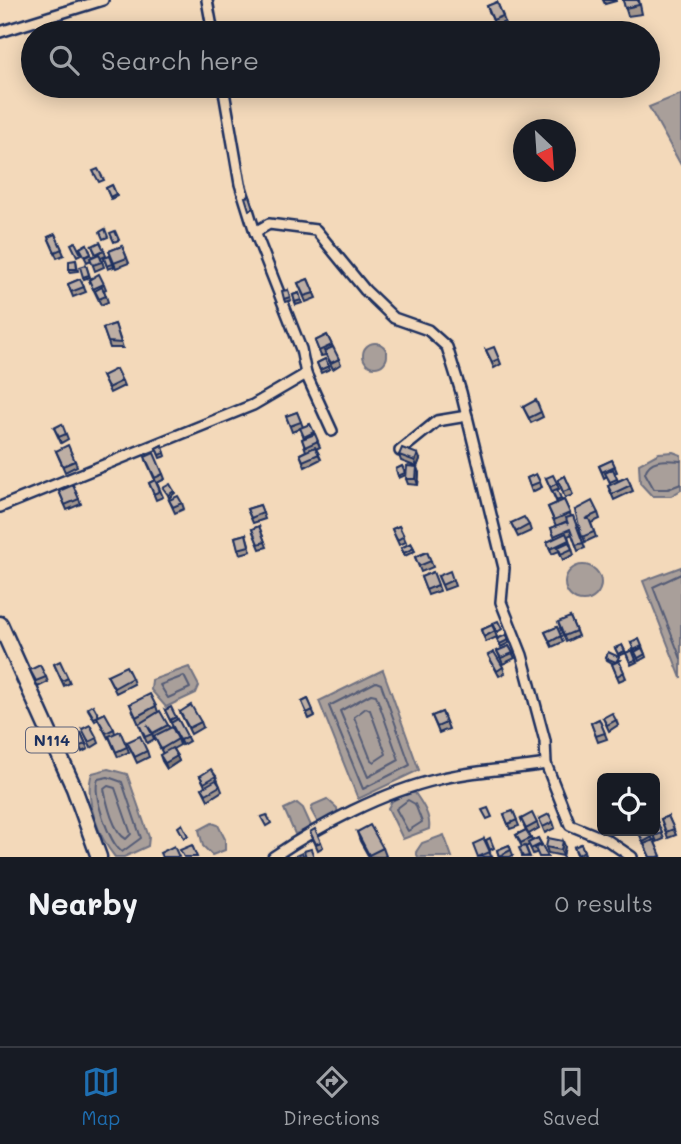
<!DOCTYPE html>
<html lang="en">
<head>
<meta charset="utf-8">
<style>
	body { margin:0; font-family:Mali,sans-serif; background:#242831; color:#f1f3f6 }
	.controls { position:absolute; right:21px; bottom:21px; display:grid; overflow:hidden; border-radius:10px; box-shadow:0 4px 18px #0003 }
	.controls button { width:63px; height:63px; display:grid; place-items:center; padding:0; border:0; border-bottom:2px solid #363941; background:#171b24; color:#f1f3f6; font:35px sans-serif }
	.compass { position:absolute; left:513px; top:119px; width:63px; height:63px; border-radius:50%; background:#171b24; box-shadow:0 4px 18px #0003; rotate:155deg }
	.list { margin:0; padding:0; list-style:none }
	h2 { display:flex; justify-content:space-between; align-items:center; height:91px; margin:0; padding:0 28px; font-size:30px }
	h2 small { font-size:23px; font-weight:400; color:#9ea1a6 }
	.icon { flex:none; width:38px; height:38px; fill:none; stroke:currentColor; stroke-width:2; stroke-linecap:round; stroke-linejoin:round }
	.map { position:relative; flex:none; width:681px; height:857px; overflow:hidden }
	.search { position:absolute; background:#171b24; box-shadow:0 4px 18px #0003; left:21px; right:21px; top:21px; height:77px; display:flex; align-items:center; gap:18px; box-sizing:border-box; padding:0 24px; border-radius:38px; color:#9ea1a6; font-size:26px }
	.sheet { height:189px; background:#171b24 }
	nav { display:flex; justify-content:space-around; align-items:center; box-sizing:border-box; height:98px; border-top:2px solid #363941; background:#171b24; font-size:19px; color:#9ea1a6 }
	nav a { display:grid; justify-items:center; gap:4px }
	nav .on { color:#1f6fb2 }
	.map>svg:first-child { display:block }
	.water { fill:#a99f9a; stroke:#707282; stroke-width:2 }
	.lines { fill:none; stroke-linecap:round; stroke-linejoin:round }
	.shore { stroke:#545c76; stroke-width:2 }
	.minor-casing { stroke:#1b2f5e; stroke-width:14 }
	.trunk-casing { stroke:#1b2f5e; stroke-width:19 }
	.minor { stroke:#f3d9ba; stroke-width:9 }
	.trunk { stroke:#f3d9ba; stroke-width:14 }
	.wall { fill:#a3968d; stroke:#1b2f5e; stroke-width:2 }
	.shaded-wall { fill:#857a73; stroke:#1b2f5e; stroke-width:2 }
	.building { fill:#beafa4; stroke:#1b2f5e; stroke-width:2 }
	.labels { text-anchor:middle; stroke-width:7; stroke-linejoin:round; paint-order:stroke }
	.shield { fill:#f3d9ba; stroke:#5c627a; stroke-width:2 }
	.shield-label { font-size:16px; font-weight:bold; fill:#1b2f5e }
</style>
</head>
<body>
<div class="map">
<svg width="681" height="857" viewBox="0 0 681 857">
	<rect width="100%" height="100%" fill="#f3d9ba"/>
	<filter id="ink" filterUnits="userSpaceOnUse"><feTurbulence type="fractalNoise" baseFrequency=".0143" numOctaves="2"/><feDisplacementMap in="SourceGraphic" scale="14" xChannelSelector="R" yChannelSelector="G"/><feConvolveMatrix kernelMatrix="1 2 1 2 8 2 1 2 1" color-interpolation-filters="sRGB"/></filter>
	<g filter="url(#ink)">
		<g class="water">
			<path d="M681,94v71l-32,-58z"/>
			<circle cx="375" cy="355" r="12"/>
			<path d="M673,452l8,3v35l-10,6h-19l-12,-13 -1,-19 20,-11z"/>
			<circle cx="583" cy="583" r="18"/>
			<path d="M681,567v111l-38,-97z"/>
			<path d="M189,667l10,19 -3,7 -30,14 -15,-17 1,-10z"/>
			<path d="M383,670l36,100 -61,29 -39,-98z"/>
			<path d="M108,769l19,5 22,63 -1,9 -24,11h-9c-17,-21 -31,-59 -23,-84z"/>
			<path d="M407,793h8c7,10 16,23 14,36l-26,10 -15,-31 4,-7z"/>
			<path d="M327,799l10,9 1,9 -19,8 -8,-15 2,-5z"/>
			<path d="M297,803l6,5 9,20 -17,6 -11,-25z"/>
			<path d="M212,823l6,2 7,14v11l-13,5 -9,-9 -4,-16z"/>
			<path d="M444,835l8,22h-34l-2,-5 6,-9z"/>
		</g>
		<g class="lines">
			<g class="shore">
				<path d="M681,461c-13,-1 -32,-4 -36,12l9,16h14l13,-5"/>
				<path d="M681,574l-28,13 28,72"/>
				<path d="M184,676l6,12 -22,10 -8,-13z"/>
				<path d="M376,682l5,2 29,81 -47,24 -34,-83z"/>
				<path d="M371,694l5,1 23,65 -31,17 -28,-66z"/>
				<path d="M366,708l4,2 16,44 -12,8 -3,-2 -17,-43z"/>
				<path d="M108,777l14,5 19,56 -19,14c-13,-9 -30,-58 -24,-73z"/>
				<path d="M108,786l7,2 16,46 -5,5c-13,-7 -19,-36 -22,-50z"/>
				<path d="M408,800l7,4 7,18 -14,9 -12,-22z"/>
			</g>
			<defs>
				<g id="minor">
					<path d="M207,0l6,33"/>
					<path d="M0,32l103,-32"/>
					<path d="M223,86l17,98 15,48 46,117 5,25 26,57"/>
					<path d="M255,232l14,-8 47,6 49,60 29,28 34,12 19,17 14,45 43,176 -3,34 21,53 23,86 1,23 24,61 37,15 25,17"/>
					<path d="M400,451l37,-30 30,-5"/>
					<path d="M0,507l253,-102 53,-31"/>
					<path d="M273,857c47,-32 110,-65 166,-78 35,-9 72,-9 107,-15"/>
				</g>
				<path id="trunk" d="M0,624l74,164 25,69"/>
			</defs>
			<use href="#minor" class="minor-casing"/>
			<use href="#trunk" class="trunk-casing"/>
			<use href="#minor" class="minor"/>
			<use href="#trunk" class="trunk"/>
		</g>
		<g class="wall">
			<path d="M603,0h13v1l-11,3z"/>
			<path d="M623,0h16l3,14 -14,2z"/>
			<path d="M497,2l8,20 -10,4 -8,-20z"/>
			<path d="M54,22l4,11h-18z"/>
			<path d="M112,185l5,11 -6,3 -5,-11z"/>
			<path d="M55,234l9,21 -7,3 -9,-21z"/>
			<path d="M87,244l5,13 4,-2 -4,-9 12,4 2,6 -5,2 3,9 -9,4 -4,-11 -4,2 -7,-14z"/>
			<path d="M122,246l7,17 -13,5 -7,-17z"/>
			<path d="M110,256l4,11 -6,2 -4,-11z"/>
			<path d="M76,260l2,11 -8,1 -1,-3z"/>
			<path d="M86,265l4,12 -6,2 -1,-2z"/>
			<path d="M80,279l6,13 -13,5 -5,-13z"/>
			<path d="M308,279l8,19 -10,4 -8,-19z"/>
			<path d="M89,280l15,4 2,5 -2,1 4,12 -7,3z"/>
			<path d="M288,290l3,10 -6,2 -1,-3z"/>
			<path d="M299,293l3,10 -6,2 -3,-10z"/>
			<path d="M115,324l8,24h-13l-7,-20z"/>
			<path d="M327,335l14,29 -8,5 -7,-14 -5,1 -6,-15z"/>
			<path d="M486,350l13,9 2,5 -7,4z"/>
			<path d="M325,359l5,10 -9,4 -4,-10z"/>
			<path d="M102,376l20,5 2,5 -14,7z"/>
			<path d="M523,407l18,5 2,5 -12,6z"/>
			<path d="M297,412l6,15 7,-3 10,23 -4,2 5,10 -16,8 -5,-13 6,-3 -4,-12 2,-1 -3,-10 -9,4 -6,-16z"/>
			<path d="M54,428l12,6 2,5 -7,4z"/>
			<path d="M162,445l4,11 -6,2 -4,-10z"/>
			<path d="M56,451l19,10 2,5 -12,6z"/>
			<path d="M399,455l21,4 -3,8 -16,-6z"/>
			<path d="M612,460l5,12 -3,1 4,8 9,-4 6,14 -19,9 -6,-14 3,-1 -4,-9 -3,2 -5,-12z"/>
			<path d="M147,462l16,12 2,5 -8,4 6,14 -7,3 -7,-17 6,-3z"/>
			<path d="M402,466l4,9 -7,3 -3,-9z"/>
			<path d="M419,473l-1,12 -10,-1 -2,-5z"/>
			<path d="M536,474l6,13 -10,5 -5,-14z"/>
			<path d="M565,476l8,19 -8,3 -7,-18z"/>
			<path d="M546,478l11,5 2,6 -2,1 5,11 2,-1 7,16h2l12,32 -7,3 -6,-17 -4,2 6,19 -11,5 -4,-9 -7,3 -5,-12 8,-3 -4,-11 17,-4 -1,-3 -11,5 -8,-19 9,-4z"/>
			<path d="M59,491l20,8 2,5 -14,6z"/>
			<path d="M169,500l13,3 2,6 -9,4z"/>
			<path d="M260,505l5,14 -12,4 -6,-14z"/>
			<path d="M575,510l23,3 2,6 -9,4 5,14 -11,5z"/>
			<path d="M511,523l18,2 2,6 -13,6z"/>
			<path d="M259,526l8,21 -7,2 -8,-20z"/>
			<path d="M399,526l7,16 -7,3 -7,-16z"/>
			<path d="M246,534l5,17 -11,3 -5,-17z"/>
			<path d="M411,543l4,8 -10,5 -4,-8z"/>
			<path d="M427,552l6,15 -12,5 -6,-15z"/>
			<path d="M433,572l7,19 -12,4 -7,-18z"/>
			<path d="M438,576l15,4 2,6 -11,4z"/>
			<path d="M570,617l8,19 -12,6 -6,-14z"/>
			<path d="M492,625l5,12 -11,5 -5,-12z"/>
			<path d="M557,627l6,15 -11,5 -7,-15z"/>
			<path d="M506,635l3,8 -8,4 -4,-8z"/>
			<path d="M631,643l11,3 4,11 -7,4z"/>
			<path d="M622,645l4,8 -7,3 -4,-8z"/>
			<path d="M509,646l6,12 -12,6 -6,-13z"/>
			<path d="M632,650l5,12 -6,3 -5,-12z"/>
			<path d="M488,655l15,12 2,6 -6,3z"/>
			<path d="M606,658l14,2 -1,1 7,17 -7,3 -7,-17h2l-7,-4z"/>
			<path d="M54,664l14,14 2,5 -6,3z"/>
			<path d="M30,670l16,7 2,5 -10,5z"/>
			<path d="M107,675l25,3 2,6 -18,9z"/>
			<path d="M308,699l7,17 -6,3 -7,-17z"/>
			<path d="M130,704l26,2 2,6 20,27 2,6 -7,4 6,12 -12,8 -5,-8 -2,-6 3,-1 -8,-16 -3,-4 2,5 -7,4z"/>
			<path d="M165,710l11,7 13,24 -7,4z"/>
			<path d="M89,711l10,5 15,13 1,4 12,14 2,5 -11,5 -9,-20 -1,1 -10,-19 -3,2z"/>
			<path d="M180,712l21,10 2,5 -12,7z"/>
			<path d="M442,712l7,17 -10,4 -7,-17z"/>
			<path d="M603,718l13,2 2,5 -9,6z"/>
			<path d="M599,719l8,20 -9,3 -7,-19z"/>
			<path d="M82,729l15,9 2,5 -8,5z"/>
			<path d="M81,733l7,16 -6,3 -7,-17z"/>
			<path d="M127,742l20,9 2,6 -12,6z"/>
			<path d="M200,776h16l6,15 -14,9 -6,-12 3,-2z"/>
			<path d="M513,811l6,15 -9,3 -6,-15z"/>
			<path d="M655,816l9,23 -7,3 -5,-11z"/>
			<path d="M668,816l8,19 -8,3 -7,-19z"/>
			<path d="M521,819l16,4 2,5 -10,6 3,7 6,-3 4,7 -6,8 -3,1 -4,-9 -3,2 4,10h-8v-10l-6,-12 10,-5z"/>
			<path d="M539,819l14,3 2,6 -10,5z"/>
			<path d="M649,831l4,9h1l7,17h-11l-8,-17 -2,-5z"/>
			<path d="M310,832l11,10 2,5 -5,3z"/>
			<path d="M357,832l26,16 3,8 -2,1h-15l-9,-16z"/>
			<path d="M484,839l7,17 2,1h-15z"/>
			<path d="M581,844l4,10 -7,3 -4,-10z"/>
			<path d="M509,845l4,10 -3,2h-11l-2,-7z"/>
			<path d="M565,846l-2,10 -15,-3 -2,-6z"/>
		</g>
		<g class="shaded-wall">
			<path d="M418,454l2,5 -3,8 -2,-6z"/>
			<path d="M417,467l2,6 -1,12 -2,-6z"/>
			<path d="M174,491l1,2 -6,5 -1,-3z"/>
			<path d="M177,756l2,5 -12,8 -2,-6z"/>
			<path d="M563,841l2,5 -2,10 -2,-6z"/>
		</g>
		<g class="building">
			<path d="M623,0h15l1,5 -14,3z"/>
			<path d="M497,2l6,14 -10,4 -6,-14z"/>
			<path d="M54,22l3,7 -11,4h-6l-3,-6z"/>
			<path d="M98,169l6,11 -5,2 -6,-11z"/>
			<path d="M112,185l4,9 -6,3 -4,-9z"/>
			<path d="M250,196l4,12 -5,2 -4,-13z"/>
			<path d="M105,229l3,8 -5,2 -3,-7z"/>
			<path d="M115,231l4,9 -5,2 -4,-9z"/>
			<path d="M55,234l7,15 -7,3 -7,-15z"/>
			<path d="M75,242l6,12 -4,2 -6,-12z"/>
			<path d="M100,242l4,8 -8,4 -4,-8z"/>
			<path d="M87,244l4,10 -6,3 -5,-9z"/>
			<path d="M122,246l5,12 -13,5 -5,-12z"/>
			<path d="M99,254l3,8 -9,3 -3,-7z"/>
			<path d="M110,256l3,8 -6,2 -3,-8z"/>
			<path d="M76,260l1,9h-8v-8z"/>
			<path d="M86,265l3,10 -6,2 -3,-10z"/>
			<path d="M99,274l5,10 -11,5 -4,-9z"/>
			<path d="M80,279l4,8 -13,5 -3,-8z"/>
			<path d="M308,279l6,14 -10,3 -6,-13z"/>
			<path d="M102,287l4,9 -7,3 -4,-8z"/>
			<path d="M288,290l2,7 -6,2 -2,-8z"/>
			<path d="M299,293l2,7 -6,2 -2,-7z"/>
			<path d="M115,324l6,19 -13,-1 -5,-14z"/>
			<path d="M327,335l5,10 -13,6 -4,-10z"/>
			<path d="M333,347l6,12 -8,4 -7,-12z"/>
			<path d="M494,347l5,12 -7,3 -6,-12z"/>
			<path d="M325,359l4,7 -9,4 -3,-7z"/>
			<path d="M116,369l6,12 -14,7 -6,-12z"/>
			<path d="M536,400l5,12 -12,6 -6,-11z"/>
			<path d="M297,412l4,10 -11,4 -4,-10z"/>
			<path d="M62,424l4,10 -7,3 -5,-9z"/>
			<path d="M310,424l4,8 -10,5 -4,-9z"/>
			<path d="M315,434l3,7 -13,6 -3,-8z"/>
			<path d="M68,445l7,16 -12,5 -7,-15z"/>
			<path d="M162,445l3,8 -6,2 -3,-7z"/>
			<path d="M315,447l4,7 -16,7 -3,-7z"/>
			<path d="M402,448l16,6 -3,7 -16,-6z"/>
			<path d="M154,453l9,21 -8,4 -10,-21z"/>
			<path d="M612,460l3,6 -13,6 -3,-6z"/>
			<path d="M402,466l3,7 -7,3 -2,-7z"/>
			<path d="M407,466l10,1 -1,12h-10z"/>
			<path d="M613,469l4,10 -7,3 -5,-9z"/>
			<path d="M536,474l4,8 -10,4 -3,-8z"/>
			<path d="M553,475l4,8 -7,4 -4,-9z"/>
			<path d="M565,476l6,13 -8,3 -5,-12z"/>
			<path d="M627,477l4,8 -19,9 -4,-8z"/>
			<path d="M155,480l5,11 -6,3 -5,-11z"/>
			<path d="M170,484l4,7 -6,4 -5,-7z"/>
			<path d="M73,485l6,14 -14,6 -6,-14z"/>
			<path d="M557,489l4,10 -4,2 -5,-10z"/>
			<path d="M178,496l4,7 -9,4 -4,-7z"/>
			<path d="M564,500l6,13 -16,7 -6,-13z"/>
			<path d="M592,501l6,12 -13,6h4l5,13 -12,5 -7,-27z"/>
			<path d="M260,505l3,8 -12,5 -4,-9z"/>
			<path d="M573,516l10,27 -7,2 -6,-16 -16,7 -3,-8 15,-6 2,2 -2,-6z"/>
			<path d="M524,517l5,8 -13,7 -5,-9z"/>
			<path d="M259,526l6,16 -7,2 -6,-15z"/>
			<path d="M399,526l5,10 -7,4 -5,-11z"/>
			<path d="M566,533l3,7 -19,9 -3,-7z"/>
			<path d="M246,534l3,12 -11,3 -3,-12z"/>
			<path d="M569,542l3,7 -11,5 -3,-7z"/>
			<path d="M411,543l3,5 -10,5 -3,-5z"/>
			<path d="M427,552l4,9 -12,5 -4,-9z"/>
			<path d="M450,571l3,9 -11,5 -4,-9z"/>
			<path d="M433,572l5,13 -12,5 -5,-13z"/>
			<path d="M570,617l6,14 -12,5 -6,-14z"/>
			<path d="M498,621l4,8 -5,3 -4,-9z"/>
			<path d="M492,625l3,6 -11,6 -3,-7z"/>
			<path d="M557,627l4,9 -11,6 -5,-10z"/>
			<path d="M506,635l2,5 -8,4 -3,-5z"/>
			<path d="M639,639l3,7 -8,4 -3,-7z"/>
			<path d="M622,645l3,6 -7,3 -3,-6z"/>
			<path d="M509,646l4,7 -12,5 -4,-7z"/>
			<path d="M642,648l3,6 -7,4 -3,-6z"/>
			<path d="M632,650l4,10 -6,2 -4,-9z"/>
			<path d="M494,652l9,15 -6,4 -9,-16z"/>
			<path d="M608,652l11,5 -3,5 -10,-4z"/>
			<path d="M60,661l8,17 -6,3 -8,-17z"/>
			<path d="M619,661l5,11 -7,4 -5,-12z"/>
			<path d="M40,665l6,12 -10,4 -6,-11z"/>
			<path d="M126,666l6,12 -18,10 -7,-13z"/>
			<path d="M150,694l6,12 -20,11 -6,-13z"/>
			<path d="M308,699l5,11 -6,3 -5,-11z"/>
			<path d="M93,705l6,11 -5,2 -6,-10z"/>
			<path d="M191,705l10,17 -12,6 -9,-16z"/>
			<path d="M171,707l5,10 -6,3 -5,-10z"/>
			<path d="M160,711l8,14 -15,8 -6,-8 5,9 -7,3 -6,-13z"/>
			<path d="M442,712l4,11 -9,4 -5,-11z"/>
			<path d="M105,713l9,16 -8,4 -9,-16z"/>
			<path d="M612,713l4,7 -9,5 -4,-7z"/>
			<path d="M178,719l9,17 -7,4 -9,-17z"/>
			<path d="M599,719l6,14 -9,3 -5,-13z"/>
			<path d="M90,725l7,13 -8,4 -7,-13z"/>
			<path d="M172,727l6,12 -17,10 -7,-13z"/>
			<path d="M120,731l7,16 -11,5 -7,-16z"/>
			<path d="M81,733l5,11 -6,2 -5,-11z"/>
			<path d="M140,736l7,15 -12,6 -8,-15z"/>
			<path d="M172,748l5,8 -12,7 -5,-8z"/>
			<path d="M211,769l5,7 -12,7 -4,-7z"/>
			<path d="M216,780l4,6 -14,8 -4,-6z"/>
			<path d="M488,808l4,9 -5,2 -5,-9z"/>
			<path d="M513,811l4,9 -9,4 -4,-10z"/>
			<path d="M532,813l5,10 -11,6 -5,-10z"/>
			<path d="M549,814l4,8 -10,5 -4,-8z"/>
			<path d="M267,815l4,8 -5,3 -5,-9z"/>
			<path d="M655,816l7,17 -7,3 -2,-5h2z"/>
			<path d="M668,816l6,13 -8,3 -5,-13z"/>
			<path d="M182,824l6,12 -4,2 -6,-11z"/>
			<path d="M370,825l13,23 -14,7 -12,-23z"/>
			<path d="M315,829l6,13 -5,2 -6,-12z"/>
			<path d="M526,830l5,8 -10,5 -5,-8z"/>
			<path d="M647,831h2l3,6 -9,5 -3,-7z"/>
			<path d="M490,838l4,10 -4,2 -4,-10z"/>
			<path d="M538,838l3,6 -10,5 -3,-6z"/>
			<path d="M548,838l15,3 -2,9 -15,-3z"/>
			<path d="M484,839l6,13 -12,5 -5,-13z"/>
			<path d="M654,840l7,16 -3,1h-8l-6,-13z"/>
			<path d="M581,844l3,7 -6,4 -4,-8z"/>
			<path d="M192,845l5,12h-13l-4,-7z"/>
			<path d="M509,845l2,5 -12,6 -2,-6z"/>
			<path d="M542,845l6,12h-9l-4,-9z"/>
			<path d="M174,846l5,11h-17l-2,-4z"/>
			<path d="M525,846l4,10 -6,1 -4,-9z"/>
			<path d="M311,849l3,8h-8l-2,-6z"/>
			<path d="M302,853l2,4h-8l-1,-1z"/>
		</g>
	</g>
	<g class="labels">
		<rect class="shield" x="26" y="727.5" width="52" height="25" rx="5"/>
		<g class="shield-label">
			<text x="52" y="746">N114</text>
		</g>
	</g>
</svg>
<div class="controls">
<button><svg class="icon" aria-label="locate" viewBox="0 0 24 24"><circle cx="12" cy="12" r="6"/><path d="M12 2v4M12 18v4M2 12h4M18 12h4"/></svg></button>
</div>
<svg class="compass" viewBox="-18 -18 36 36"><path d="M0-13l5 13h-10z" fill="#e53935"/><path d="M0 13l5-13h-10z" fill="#9ea1a6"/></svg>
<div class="search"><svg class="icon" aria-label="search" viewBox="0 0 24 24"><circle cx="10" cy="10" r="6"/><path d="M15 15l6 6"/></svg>Search here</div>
</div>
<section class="sheet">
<h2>Nearby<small>0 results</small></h2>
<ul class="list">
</ul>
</section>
<nav>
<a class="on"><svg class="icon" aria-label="map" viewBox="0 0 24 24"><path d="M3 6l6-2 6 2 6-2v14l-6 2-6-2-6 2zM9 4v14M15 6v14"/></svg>Map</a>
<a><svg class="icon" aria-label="directions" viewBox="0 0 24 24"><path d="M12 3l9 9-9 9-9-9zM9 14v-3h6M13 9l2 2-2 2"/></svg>Directions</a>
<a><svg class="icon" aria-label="saved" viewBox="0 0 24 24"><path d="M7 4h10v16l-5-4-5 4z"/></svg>Saved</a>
</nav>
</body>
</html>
